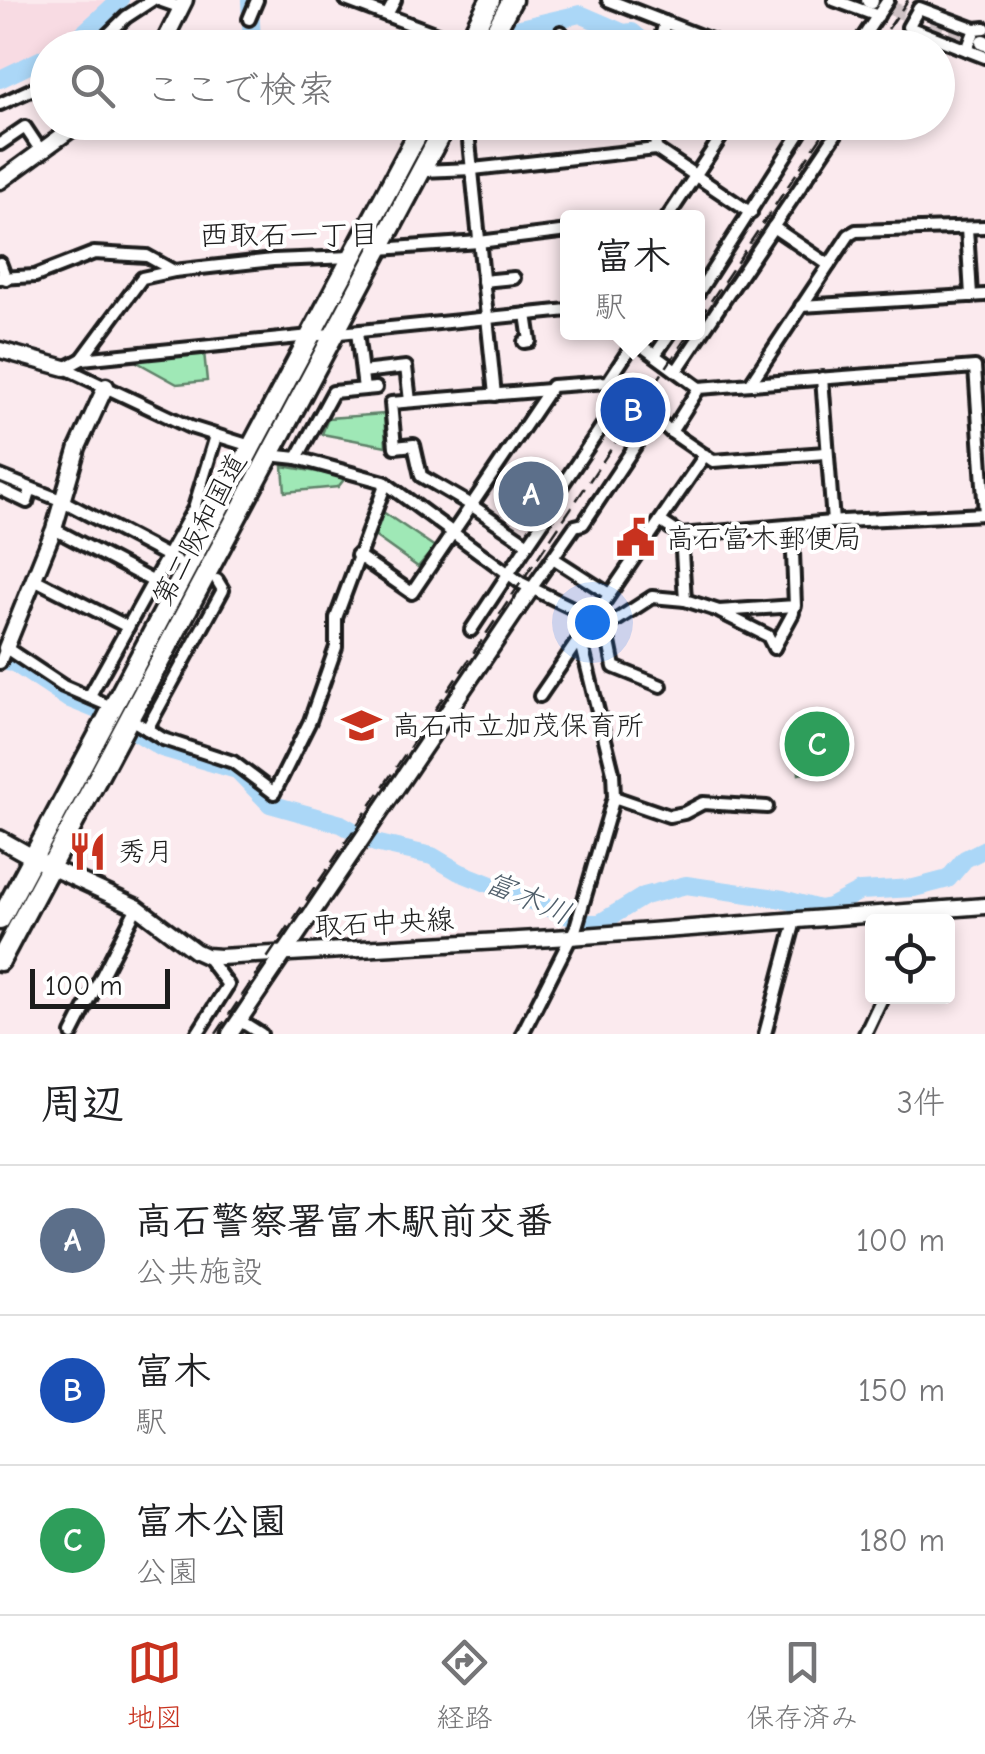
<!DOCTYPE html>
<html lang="ja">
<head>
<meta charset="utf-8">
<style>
	body { margin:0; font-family:"Comic Neue","Klee One",sans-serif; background:#f2f2f2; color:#202124 }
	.controls { position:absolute; right:30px; bottom:30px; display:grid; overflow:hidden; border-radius:10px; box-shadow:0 5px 15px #0003 }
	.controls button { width:90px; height:90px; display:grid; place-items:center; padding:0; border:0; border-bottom:2px solid #e0e0e0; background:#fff; color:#202124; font:50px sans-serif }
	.scale { position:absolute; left:30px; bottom:25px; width:140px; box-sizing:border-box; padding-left:10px; border:5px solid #1c1c1c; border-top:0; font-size:28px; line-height:35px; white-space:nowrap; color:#1c1c1c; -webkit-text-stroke:8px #fff; paint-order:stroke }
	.you { position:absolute; left:592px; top:622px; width:35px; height:35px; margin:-25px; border:8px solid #fff; border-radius:50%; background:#1a73e8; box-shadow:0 0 0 15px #1a73e833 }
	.badge { display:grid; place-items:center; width:65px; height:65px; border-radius:50%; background:#c8321e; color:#fff; font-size:32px; font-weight:700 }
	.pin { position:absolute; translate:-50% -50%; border:5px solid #fff; box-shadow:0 2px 10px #0006 }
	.popup { position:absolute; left:560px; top:210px; width:145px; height:130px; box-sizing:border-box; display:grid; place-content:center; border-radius:10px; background:#fff; filter:drop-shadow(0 2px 8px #0005); font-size:32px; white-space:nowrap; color:#757577 }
	.popup b { font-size:38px; color:#202124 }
	.popup::after { content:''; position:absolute; left:50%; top:100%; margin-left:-20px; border:20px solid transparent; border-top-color:#fff }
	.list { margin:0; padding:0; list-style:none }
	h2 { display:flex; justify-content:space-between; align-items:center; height:130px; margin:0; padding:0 40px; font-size:42px }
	h2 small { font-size:32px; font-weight:400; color:#757577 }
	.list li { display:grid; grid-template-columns:65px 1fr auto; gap:30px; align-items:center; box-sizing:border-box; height:150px; padding:0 40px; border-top:2px solid #e0e0e0 }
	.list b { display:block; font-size:38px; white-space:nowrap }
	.list p { margin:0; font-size:32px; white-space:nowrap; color:#757577 }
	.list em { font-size:32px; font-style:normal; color:#757577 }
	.icon { flex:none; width:55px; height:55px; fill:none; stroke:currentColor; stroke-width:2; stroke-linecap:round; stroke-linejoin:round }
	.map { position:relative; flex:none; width:985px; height:1034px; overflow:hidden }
	.search { position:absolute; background:#fff; box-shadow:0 5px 15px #0003; left:30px; right:30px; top:30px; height:110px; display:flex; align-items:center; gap:25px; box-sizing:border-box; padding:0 35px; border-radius:55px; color:#757577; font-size:38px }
	.sheet { height:580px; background:#fff }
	nav { display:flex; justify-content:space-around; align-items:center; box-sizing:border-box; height:140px; border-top:2px solid #e0e0e0; background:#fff; font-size:28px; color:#757577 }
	nav a { display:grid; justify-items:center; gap:5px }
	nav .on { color:#c8321e }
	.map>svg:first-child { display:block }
	.built { fill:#f8dbe3 }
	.green { fill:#9fe8b6; stroke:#5e8269; stroke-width:2.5 }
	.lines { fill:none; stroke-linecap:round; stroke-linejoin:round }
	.river { stroke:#abd7f7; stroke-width:18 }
	.tertiary-tunnel { stroke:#cec1c4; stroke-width:14; stroke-dasharray:14 7; stroke-linecap:butt }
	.minor-casing { stroke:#1c1c1c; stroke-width:18 }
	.tertiary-casing { stroke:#1c1c1c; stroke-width:21 }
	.secondary-casing { stroke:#1c1c1c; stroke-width:22 }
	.trunk-casing { stroke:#1c1c1c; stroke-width:25 }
	.minor { stroke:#fff; stroke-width:10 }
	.tertiary { stroke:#fff; stroke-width:14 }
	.secondary { stroke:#fff; stroke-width:15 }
	.trunk { stroke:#fff; stroke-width:18 }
	.rail { stroke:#1c1c1c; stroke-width:2.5; stroke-dasharray:15 8; stroke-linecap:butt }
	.labels { text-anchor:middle; stroke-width:8; stroke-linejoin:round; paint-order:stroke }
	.street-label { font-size:28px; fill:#1c1c1c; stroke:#fff }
	.poi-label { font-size:28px; fill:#1c1c1c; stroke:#fff; text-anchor:start }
	.neighbourhood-label { font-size:30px; fill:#1c1c1c; stroke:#fff }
	.water-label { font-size:30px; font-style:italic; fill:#4e5d69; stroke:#fff }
</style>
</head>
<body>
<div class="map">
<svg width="985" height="1034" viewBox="0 0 985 1034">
	<rect width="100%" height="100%" fill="#fbeaee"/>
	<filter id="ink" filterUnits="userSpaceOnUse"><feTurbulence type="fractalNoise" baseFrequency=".01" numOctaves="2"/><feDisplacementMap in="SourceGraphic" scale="20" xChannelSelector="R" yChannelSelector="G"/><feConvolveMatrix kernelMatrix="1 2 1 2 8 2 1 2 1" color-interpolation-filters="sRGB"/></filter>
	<g filter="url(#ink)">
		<path class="built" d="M0,0h118l-43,40 -14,7 -13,1 -1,7 -47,23z"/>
		<g class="green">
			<path d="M204,352l3,29 -30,3 -40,-22 2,-4z"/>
			<path d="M384,414l2,32 -64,-12 6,-16z"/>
			<path d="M283,466l63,11 -8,10 -53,5z"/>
			<path d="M383,512l52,35 -17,20 -45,-32z"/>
			<path d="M830,716l4,1 5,49 -40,8 -3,-52z"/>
		</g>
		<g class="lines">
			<g class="river">
				<path d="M250,0l2,44 4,4"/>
				<path d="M509,36l11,-8 60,-14 44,19 8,-1 19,16"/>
				<path d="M63,48l12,-7 45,-41"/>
				<path d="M0,79l48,-23"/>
				<path d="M0,661l14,2 53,35 30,12"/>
				<path d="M138,733l24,15 75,22 33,34 71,20 34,19 57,13 27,16 127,51h14l44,-27 42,-11 97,14 36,10 11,-2 30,-16 54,-3 34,-9 17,-20 20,-10"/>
			</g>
			<path class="tertiary-tunnel" d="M871,1l111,41"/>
			<defs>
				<g id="minor">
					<path d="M159,0l23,8"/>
					<path d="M346,0l120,45"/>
					<path d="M608,0l123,48"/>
					<path d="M834,0l44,16"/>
					<path d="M387,15l8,-15"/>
					<path d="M249,19l8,-19"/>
					<path d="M975,29l-56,-21 -11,19 77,30"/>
					<path d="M561,32l2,16"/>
					<path d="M94,48l32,-31 26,-17"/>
					<path d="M658,48l7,-26"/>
					<path d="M856,48l32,-48"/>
					<path d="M967,50l8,-21 10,-1"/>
					<path d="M0,104l48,-22"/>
					<path d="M467,122l28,273"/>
					<path d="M654,122l2,27"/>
					<path d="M0,144l25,-17 16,24"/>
					<path d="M421,171l52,-2 183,-20 95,64"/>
					<path d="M667,218l64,-96"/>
					<path d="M773,227l56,38"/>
					<path d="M967,228l4,68"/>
					<path d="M380,249l99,-7 89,-11"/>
					<path d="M0,263l6,16"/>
					<path d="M0,278l35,-2 59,-23 53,3 27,15 99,-11 79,-3"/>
					<path d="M483,281l31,-3"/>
					<path d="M698,293l109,-171"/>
					<path d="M801,306l184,-11"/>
					<path d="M357,332l7,57"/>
					<path d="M623,332l76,56 276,-21 10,147"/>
					<path d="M524,342l6,-1 -4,-27"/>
					<path d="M655,355l16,-23"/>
					<path d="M82,359l60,-81 32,-7"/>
					<path d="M65,368l125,59 64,20"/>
					<path d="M65,368l17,-9 486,-49"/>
					<path d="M677,370l167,-248"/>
					<path d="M362,372l44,-5 4,34"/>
					<path d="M822,378l11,144"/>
					<path d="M750,384l99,-149 7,-4 129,-4"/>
					<path d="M699,388l-28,44 42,29 113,-8"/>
					<path d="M269,455l28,3 87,24 137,101 72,35 13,9 46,-30 33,3 34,11 76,-5 -3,-80"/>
					<path d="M297,458l36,-66 43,-4"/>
					<path d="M0,476l63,25 114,60"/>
					<path d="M0,489l27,13 4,-13"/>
					<path d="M660,521l21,14 162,-14 142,-7"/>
					<path d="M54,529l100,53"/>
					<path d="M681,535l4,65"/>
					<path d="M528,544l17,-25 5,-16 69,-102 -1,-13 -10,-6"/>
					<path d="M357,555l55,38 140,-207 56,-4 27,-41"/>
					<path d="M553,558l56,36"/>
					<path d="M34,579l94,48"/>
					<path d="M531,589l44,-63 8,-2 64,-96 14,-5 10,9"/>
					<path d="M720,612l48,24 6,12"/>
					<path d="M606,627l8,40 47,19"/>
					<path d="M471,630l57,-86 -57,-39 -50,-29 -7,-31 -19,2 -4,-44 158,-13"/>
					<path d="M774,648l19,-35"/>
					<path d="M0,663l6,-15 57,38 51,22"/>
					<path d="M540,696l165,-241"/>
					<path d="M89,697l105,-189 22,-72"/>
					<path d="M129,718l34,21 70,23 41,31 36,-72 26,-74v-29l50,-135"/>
					<path d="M147,729l76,-139 -6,-10"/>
					<path d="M614,797l55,19 15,-3 19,-10 64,4"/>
					<path d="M239,1020l22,14"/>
					<path d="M72,1034l65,-127"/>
					<path d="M197,1034l31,-49 -22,-29"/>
					<path d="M522,1034l54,-107 38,-130 -1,-25 -33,-134"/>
					<path d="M765,1034l30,-113"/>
					<path d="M865,1034l18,-38"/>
				</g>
				<g id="tertiary">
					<path d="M869,0l2,1"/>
					<path d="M983,42l2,1"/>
					<path d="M161,48l24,-48"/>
					<path d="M0,181l81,-59"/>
					<path d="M0,350l65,18"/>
					<path d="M6,648l48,-119 24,-82 28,-61"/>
					<path d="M50,867l87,40 58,44 11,5 14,1 350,-20 415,-31"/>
					<path d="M230,1034l301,-445"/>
				</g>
				<path id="secondary" d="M0,839l50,28"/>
				<g id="trunk">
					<path d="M465,48l25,-48"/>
					<path d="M486,48l26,-48"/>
					<path d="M0,920l424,-798"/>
					<path d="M0,961l447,-839"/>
				</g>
			</defs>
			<use href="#minor" class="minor-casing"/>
			<use href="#tertiary" class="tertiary-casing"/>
			<use href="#secondary" class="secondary-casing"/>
			<use href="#trunk" class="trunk-casing"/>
			<use href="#minor" class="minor"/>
			<use href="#tertiary" class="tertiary"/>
			<use href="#secondary" class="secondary"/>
			<use href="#trunk" class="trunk"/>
			<g class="rail">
				<path d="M875,48l33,-48"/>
				<path d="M698,320l133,-198"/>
				<path d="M216,1034l474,-702"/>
			</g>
		</g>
	</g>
	<defs>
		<symbol id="civic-bare" viewBox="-9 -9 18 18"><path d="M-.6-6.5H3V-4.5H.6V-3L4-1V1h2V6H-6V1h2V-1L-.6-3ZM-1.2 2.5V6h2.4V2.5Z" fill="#c8321e" stroke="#fff" stroke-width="2.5" paint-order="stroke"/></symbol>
		<symbol id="school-bare" viewBox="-9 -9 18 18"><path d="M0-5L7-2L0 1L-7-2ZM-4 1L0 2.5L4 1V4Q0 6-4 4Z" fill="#c8321e" stroke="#fff" stroke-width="2.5" paint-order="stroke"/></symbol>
		<symbol id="restaurant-bare" viewBox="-9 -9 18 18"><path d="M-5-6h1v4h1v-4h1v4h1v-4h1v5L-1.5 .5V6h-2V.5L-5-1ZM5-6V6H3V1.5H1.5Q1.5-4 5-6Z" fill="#c8321e" stroke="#fff" stroke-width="2.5" paint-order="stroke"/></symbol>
	</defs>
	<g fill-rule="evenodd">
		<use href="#civic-bare" x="608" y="510" width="55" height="55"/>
		<use href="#school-bare" x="334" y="698" width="55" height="55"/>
		<use href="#restaurant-bare" x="60" y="824" width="55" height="55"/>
	</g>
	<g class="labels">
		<g class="street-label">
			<text transform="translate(199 529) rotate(-62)" y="10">第二阪和国道</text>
			<text transform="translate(384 922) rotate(-3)" y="10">取石中央線</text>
		</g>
		<g class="poi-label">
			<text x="666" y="548">高石富木郵便局</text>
			<text x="392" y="735">高石市立加茂保育所</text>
			<text x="118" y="861">秀月</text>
		</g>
		<g class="neighbourhood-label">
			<text x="289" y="245">西取石一丁目</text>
		</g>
		<g class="water-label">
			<text transform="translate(528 898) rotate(23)" y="10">富木川</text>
		</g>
	</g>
</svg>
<div class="controls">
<button><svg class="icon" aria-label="locate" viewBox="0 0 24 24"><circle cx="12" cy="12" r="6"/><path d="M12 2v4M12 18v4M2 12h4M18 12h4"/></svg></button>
</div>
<div class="scale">100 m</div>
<div class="you"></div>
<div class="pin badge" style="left:531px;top:494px;background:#5c6f8a">A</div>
<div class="pin badge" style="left:633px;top:410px;background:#1a4fb4">B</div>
<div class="popup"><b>富木</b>駅</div>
<div class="pin badge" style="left:817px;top:744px;background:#2e9e5b">C</div>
<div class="search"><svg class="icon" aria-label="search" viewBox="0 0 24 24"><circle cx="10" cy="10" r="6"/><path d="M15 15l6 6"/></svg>ここで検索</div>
</div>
<section class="sheet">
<h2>周辺<small>3件</small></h2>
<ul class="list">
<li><span class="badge" style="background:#5c6f8a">A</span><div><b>高石警察署富木駅前交番</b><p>公共施設</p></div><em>100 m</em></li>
<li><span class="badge" style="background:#1a4fb4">B</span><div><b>富木</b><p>駅</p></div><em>150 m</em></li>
<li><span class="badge" style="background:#2e9e5b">C</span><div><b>富木公園</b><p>公園</p></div><em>180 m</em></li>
</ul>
</section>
<nav>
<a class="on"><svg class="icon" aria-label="map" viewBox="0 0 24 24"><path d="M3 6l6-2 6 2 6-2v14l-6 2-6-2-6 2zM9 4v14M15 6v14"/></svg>地図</a>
<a><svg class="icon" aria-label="directions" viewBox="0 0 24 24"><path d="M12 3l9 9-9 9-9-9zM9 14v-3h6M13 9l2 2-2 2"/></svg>経路</a>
<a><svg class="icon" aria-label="saved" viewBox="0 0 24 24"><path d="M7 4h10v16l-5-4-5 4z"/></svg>保存済み</a>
</nav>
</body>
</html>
